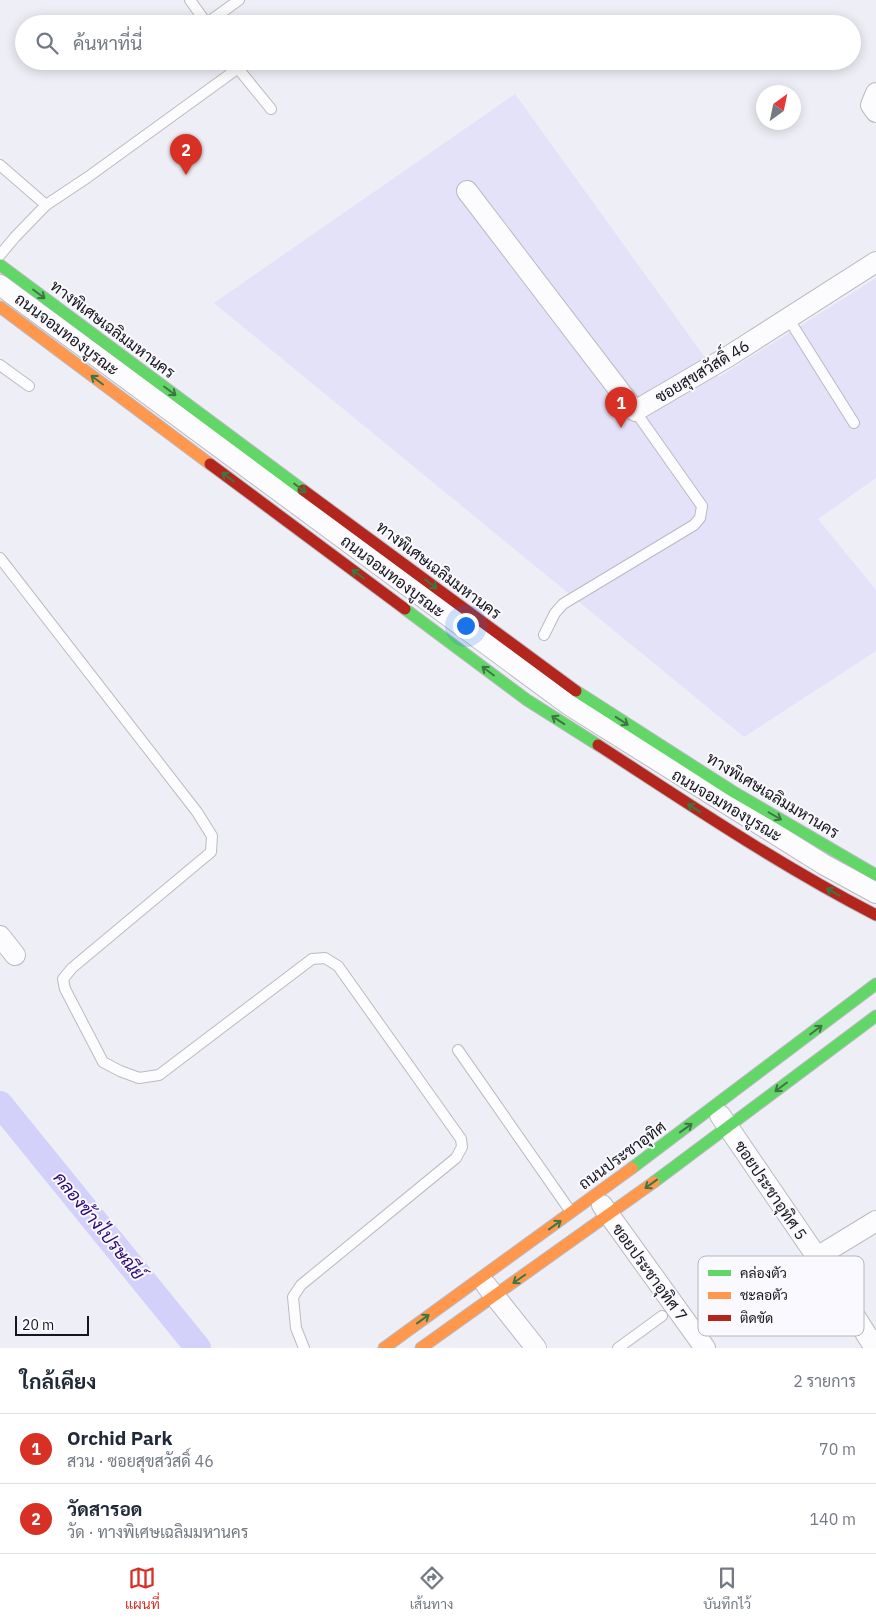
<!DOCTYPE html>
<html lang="th">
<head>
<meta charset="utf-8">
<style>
	body { margin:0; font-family:"IBM Plex Sans",Sarabun,sans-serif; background:#f2f2f3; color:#1f2937 }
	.compass { position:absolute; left:756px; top:85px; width:45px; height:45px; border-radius:50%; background:#fff; box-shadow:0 2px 12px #0003; rotate:33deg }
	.scale { position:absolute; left:15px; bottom:12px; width:74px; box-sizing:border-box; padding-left:5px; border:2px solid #16161b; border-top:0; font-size:14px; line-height:18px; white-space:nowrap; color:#16161b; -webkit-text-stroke:4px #f9f9ff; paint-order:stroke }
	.you { position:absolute; left:465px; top:625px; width:18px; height:18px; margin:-12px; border:4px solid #fff; border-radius:50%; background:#1a73e8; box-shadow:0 0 0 8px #1a73e833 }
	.badge { display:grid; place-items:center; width:32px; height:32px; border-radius:50%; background:#d93025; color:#fff; font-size:16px; font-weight:700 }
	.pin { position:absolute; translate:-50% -41px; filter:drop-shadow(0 1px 2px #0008) }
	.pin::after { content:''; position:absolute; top:26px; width:18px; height:15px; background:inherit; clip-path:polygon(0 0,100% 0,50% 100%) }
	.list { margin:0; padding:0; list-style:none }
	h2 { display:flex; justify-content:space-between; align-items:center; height:65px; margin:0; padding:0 20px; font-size:21px }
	h2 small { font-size:16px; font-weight:400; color:#747a83 }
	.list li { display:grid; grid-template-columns:32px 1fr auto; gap:15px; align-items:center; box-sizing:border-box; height:70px; padding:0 20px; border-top:1px solid #e0e1e3 }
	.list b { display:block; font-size:19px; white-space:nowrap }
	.list p { margin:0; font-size:16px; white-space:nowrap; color:#747a83 }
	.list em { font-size:16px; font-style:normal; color:#747a83 }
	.icon { flex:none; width:28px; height:28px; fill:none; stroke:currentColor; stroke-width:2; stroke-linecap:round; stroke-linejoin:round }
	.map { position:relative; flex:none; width:876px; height:1348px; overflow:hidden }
	.search { position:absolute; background:#fff; box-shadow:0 2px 12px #0003; left:15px; right:15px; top:15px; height:55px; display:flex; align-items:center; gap:12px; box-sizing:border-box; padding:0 18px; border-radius:28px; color:#747a83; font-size:19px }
	.sheet { height:205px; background:#fff }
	nav { display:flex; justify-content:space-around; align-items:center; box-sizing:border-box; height:70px; border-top:1px solid #e0e1e3; background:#fff; font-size:14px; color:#747a83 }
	nav a { display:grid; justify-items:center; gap:2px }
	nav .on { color:#d93025 }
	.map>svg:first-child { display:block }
	.green { fill:#e3e2f8 }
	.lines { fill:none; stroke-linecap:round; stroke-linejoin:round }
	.canal { stroke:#d3d1f9; stroke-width:26 }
	.lane-casing { stroke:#babac1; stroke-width:12 }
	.street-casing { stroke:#babac1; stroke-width:22 }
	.fast-casing { stroke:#babac1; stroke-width:13 }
	.slow-casing { stroke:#babac1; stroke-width:13 }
	.jam-casing { stroke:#babac1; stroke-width:13 }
	.lane { stroke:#fcfcfe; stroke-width:10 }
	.street { stroke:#fcfcfe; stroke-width:20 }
	.fast { stroke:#63d668; stroke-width:11 }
	.slow { stroke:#ff974d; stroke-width:11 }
	.jam { stroke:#b3261e; stroke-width:11 }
	.oneway { stroke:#3c7642 }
	.labels { text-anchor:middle; stroke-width:4; stroke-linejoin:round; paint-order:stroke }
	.street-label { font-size:16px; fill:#16161b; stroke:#f9f9ff }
	.water-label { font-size:18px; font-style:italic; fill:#2e0a73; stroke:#f9f9ff }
	.key { fill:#f9f9ff; stroke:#b5b5bb; stroke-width:1 }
	.key-label { font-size:14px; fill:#16161b }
</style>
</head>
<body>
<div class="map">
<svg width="876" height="1348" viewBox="0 0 876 1348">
	<rect width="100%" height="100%" fill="#eeeef6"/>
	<path class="green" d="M515,94l204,283 157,-99v200l-58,41 58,71v61l-132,86 -530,-434z"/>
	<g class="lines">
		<path class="canal" d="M0,1104l198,244"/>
		<defs>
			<g id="lane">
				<path d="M190,0l17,24"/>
				<path d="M207,23l32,-23"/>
				<path d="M232,61l39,48"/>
				<path d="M0,165l46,40 42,-28 149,-108"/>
				<path d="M0,255l15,-18 31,-32"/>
				<path d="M788,318l66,105"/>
				<path d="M0,365l29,21"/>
				<path d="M0,558l197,254 15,24 -1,16 -139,116 -9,11 2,10 38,73 17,9 19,7 20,-3 153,-116 13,-1 13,8 123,173 1,8 -6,11 -155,127 -8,12 3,31 8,20"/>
				<path d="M544,635l11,-22 8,-9 131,-79 6,-7 2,-12 -67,-95"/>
				<path d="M458,1050l113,162"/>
				<path d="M618,1348l44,-32"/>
			</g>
			<g id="street">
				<path d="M876,93l-5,12 5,7"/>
				<path d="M467,191l168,220 94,-55 147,-94"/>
				<path d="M0,285l569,420 254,159 53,29"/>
				<path d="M0,936l15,19"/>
				<path d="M720,1115l97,142 58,91"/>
				<path d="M602,1205l103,143"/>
				<path d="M817,1257l59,-36"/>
				<path d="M486,1285l50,63"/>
			</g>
			<g id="fast">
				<path d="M0,265l303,225"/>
				<path d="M405,609l122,91 71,45"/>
				<path d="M576,691l156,100 144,84"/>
				<path d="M632,1168l244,-184"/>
				<path d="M654,1182l222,-166"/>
			</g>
			<g id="slow">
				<path d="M0,307l210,157"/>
				<path d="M384,1348l248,-180"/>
				<path d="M421,1348l233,-166"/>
			</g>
			<g id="jam">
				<path d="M210,464l195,145"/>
				<path d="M303,490l273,201"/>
				<path d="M598,745c91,59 181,120 278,170"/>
			</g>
		</defs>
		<use href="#lane" class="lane-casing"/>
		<use href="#street" class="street-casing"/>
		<use href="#fast" class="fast-casing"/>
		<use href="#slow" class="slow-casing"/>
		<use href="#jam" class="jam-casing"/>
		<use href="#lane" class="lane"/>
		<use href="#street" class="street"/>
		<use href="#fast" class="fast"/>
		<use href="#slow" class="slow"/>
		<use href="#jam" class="jam"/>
	</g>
	<defs><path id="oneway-shaft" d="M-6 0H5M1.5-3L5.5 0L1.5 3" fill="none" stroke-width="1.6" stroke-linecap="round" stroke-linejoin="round" transform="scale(1.25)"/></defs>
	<g class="oneway">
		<use href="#oneway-shaft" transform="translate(39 294) rotate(37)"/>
		<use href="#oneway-shaft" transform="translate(97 380) rotate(-143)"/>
		<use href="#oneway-shaft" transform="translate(170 391) rotate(37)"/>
		<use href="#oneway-shaft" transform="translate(228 477) rotate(-143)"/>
		<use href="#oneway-shaft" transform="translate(300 488) rotate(37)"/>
		<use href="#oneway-shaft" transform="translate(358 574) rotate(-143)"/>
		<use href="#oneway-shaft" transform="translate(431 584) rotate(37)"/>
		<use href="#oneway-shaft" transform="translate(488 671) rotate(-143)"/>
		<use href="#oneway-shaft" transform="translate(558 720) rotate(-147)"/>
		<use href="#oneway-shaft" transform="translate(622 721) rotate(33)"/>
		<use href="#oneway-shaft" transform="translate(694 808) rotate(-147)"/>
		<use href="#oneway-shaft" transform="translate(775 816) rotate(30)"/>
		<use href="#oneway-shaft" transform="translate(833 892) rotate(-150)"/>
		<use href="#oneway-shaft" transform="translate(816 1030) rotate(-37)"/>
		<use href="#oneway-shaft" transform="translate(781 1087) rotate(143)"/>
		<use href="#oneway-shaft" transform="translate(686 1128) rotate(-36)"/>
		<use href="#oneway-shaft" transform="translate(651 1184) rotate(144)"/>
		<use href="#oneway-shaft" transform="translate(555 1225) rotate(-36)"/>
		<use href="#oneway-shaft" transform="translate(519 1279) rotate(145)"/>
		<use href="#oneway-shaft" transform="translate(423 1319) rotate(-36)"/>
	</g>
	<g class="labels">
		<g class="street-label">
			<text transform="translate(113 329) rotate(37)" y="6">ทางพิเศษเฉลิมมหานคร</text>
			<text transform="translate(67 334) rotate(37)" y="6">ถนนจอมทองบูรณะ</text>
			<text transform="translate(702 371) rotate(-31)" y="6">ซอยสุขสวัสดิ์ 46</text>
			<text transform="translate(439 570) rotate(37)" y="6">ทางพิเศษเฉลิมมหานคร</text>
			<text transform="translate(393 576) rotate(37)" y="6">ถนนจอมทองบูรณะ</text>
			<text transform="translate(773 795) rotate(31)" y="6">ทางพิเศษเฉลิมมหานคร</text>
			<text transform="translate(727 805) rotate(31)" y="6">ถนนจอมทองบูรณะ</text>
			<text transform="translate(622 1155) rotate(-36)" y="6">ถนนประชาอุทิศ</text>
			<text transform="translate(771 1190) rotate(56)" y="6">ซอยประชาอุทิศ 5</text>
			<text transform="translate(650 1272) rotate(54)" y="6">ซอยประชาอุทิศ 7</text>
		</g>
		<g class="water-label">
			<text transform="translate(99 1226) rotate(51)" y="6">คลองข้างไปรษณีย์</text>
		</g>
	</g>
	<rect x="698" y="1256" width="166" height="80" rx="8" class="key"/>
	<rect x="708" y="1270" width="23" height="6" fill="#63d668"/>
	<rect x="708" y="1292" width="23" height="7" fill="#ff974d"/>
	<rect x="708" y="1315" width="23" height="6" fill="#b3261e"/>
	<g class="key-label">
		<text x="740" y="1278">คล่องตัว</text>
		<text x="740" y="1300">ชะลอตัว</text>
		<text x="740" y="1323">ติดขัด</text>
	</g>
</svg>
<svg class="compass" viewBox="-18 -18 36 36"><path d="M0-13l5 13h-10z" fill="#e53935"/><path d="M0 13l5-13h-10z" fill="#747a83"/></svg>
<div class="scale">20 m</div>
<div class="you"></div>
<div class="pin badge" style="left:621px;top:428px">1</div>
<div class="pin badge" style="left:186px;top:175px">2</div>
<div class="search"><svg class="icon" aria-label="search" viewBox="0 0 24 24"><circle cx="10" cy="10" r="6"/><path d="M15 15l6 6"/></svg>ค้นหาที่นี่</div>
</div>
<section class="sheet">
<h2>ใกล้เคียง<small>2 รายการ</small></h2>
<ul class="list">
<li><span class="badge">1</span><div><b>Orchid Park</b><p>สวน · ซอยสุขสวัสดิ์ 46</p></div><em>70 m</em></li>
<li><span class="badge">2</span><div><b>วัดสารอด</b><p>วัด · ทางพิเศษเฉลิมมหานคร</p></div><em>140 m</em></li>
</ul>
</section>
<nav>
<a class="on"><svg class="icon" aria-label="map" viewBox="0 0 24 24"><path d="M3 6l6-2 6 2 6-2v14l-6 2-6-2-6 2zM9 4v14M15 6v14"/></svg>แผนที่</a>
<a><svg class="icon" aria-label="directions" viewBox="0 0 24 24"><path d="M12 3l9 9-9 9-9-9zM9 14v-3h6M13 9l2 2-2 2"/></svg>เส้นทาง</a>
<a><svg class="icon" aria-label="saved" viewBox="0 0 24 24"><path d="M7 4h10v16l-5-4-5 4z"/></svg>บันทึกไว้</a>
</nav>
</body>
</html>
